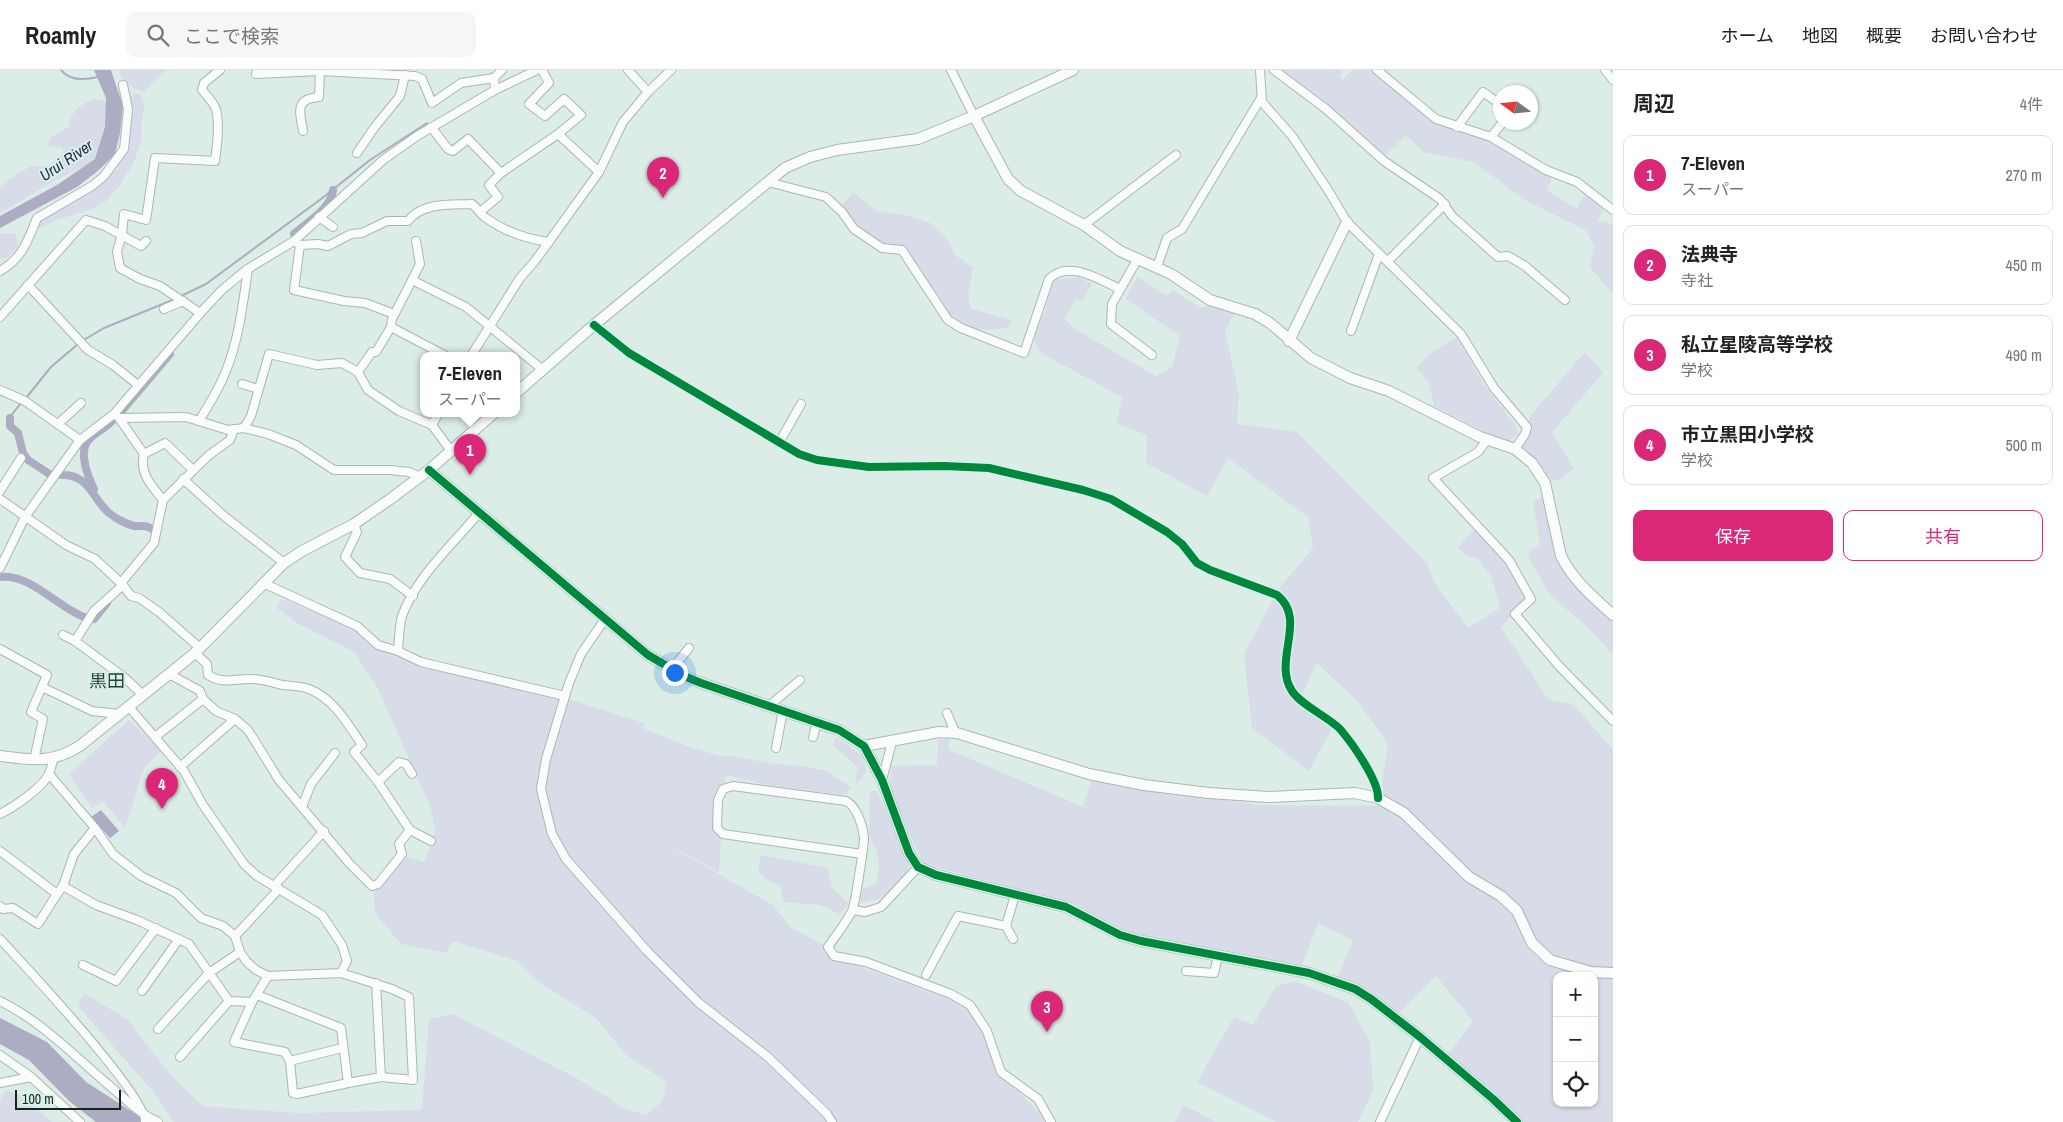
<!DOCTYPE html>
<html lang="ja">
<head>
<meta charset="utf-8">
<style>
	body { margin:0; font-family:"Archivo Narrow","Noto Sans JP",sans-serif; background:#f6f6f6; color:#222 }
	.controls { position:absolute; right:15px; bottom:15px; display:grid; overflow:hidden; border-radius:10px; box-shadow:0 1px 4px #0004 }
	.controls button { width:45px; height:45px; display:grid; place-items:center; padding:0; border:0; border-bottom:1px solid #e0e0e0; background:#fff; color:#222; font:25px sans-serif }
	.compass { position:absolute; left:1493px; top:15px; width:45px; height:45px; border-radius:50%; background:#fff; box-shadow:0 1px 4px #0004; rotate:285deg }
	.scale { position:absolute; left:15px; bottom:12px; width:106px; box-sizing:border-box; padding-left:5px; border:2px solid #192420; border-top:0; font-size:14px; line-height:18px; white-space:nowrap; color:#192420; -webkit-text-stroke:4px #d6f2e8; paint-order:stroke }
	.you { position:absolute; left:674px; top:602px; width:18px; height:18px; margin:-12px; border:4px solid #fff; border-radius:50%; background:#1a73e8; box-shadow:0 0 0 8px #1a73e833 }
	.badge { display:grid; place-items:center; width:32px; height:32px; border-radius:50%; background:#db2777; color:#fff; font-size:16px; font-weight:700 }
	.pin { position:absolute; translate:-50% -41px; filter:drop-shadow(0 1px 2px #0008) }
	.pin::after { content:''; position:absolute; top:26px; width:18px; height:15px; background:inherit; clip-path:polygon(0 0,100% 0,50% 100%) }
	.popup { position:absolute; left:420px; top:282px; width:100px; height:65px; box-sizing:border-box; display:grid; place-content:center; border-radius:10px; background:#fff; filter:drop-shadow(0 1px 4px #0005); font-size:16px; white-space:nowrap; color:#767676 }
	.popup b { font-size:19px; color:#222 }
	.popup::after { content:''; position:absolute; left:50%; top:100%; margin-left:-10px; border:10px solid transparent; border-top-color:#fff }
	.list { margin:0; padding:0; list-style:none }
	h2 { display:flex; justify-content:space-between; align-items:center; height:65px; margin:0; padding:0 20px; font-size:21px }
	h2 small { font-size:16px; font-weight:400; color:#767676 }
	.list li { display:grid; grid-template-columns:32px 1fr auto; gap:15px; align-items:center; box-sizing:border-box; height:80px; margin:0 10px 10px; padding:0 10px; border:1px solid #e0e0e0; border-radius:10px }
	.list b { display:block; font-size:19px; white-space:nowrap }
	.list p { margin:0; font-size:16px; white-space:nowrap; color:#767676 }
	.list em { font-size:16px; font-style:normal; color:#767676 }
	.actions { display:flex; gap:10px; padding:15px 20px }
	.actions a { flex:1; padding:11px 0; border:1px solid #db2777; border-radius:10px; text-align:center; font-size:18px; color:#db2777 }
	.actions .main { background:#db2777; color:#fff }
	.icon { flex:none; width:28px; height:28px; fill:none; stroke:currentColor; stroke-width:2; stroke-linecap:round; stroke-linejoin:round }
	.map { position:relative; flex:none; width:1613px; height:1052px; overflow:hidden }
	header { display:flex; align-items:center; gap:30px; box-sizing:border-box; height:70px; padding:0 25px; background:#fff; border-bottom:1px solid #e0e0e0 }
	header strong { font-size:24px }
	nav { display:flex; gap:28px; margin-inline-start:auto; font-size:18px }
	.search { width:350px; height:45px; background:#f6f6f6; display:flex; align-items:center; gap:12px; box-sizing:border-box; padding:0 18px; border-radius:10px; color:#767676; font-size:19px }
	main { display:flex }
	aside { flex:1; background:#fff }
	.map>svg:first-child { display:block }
	.green { fill:#d7dce8; fill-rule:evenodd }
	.water { fill:#acacc3 }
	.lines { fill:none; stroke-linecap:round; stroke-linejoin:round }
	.stream { stroke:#acacc3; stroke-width:2 }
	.canal { stroke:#acacc3; stroke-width:8 }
	.street-casing { stroke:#aab7b2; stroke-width:10 }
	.secondary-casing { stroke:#aab7b2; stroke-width:12 }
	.street { stroke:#fafcfb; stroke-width:8 }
	.secondary { stroke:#fafcfb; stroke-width:10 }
	.cycleway-casing { stroke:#d6f2e8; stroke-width:11 }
	.cycleway { stroke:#00873e; stroke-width:8 }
	.labels { text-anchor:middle; stroke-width:4; stroke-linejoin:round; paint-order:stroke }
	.water-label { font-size:16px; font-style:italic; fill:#332655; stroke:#d6f2e8 }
	.quarter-label { font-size:18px; fill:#2a423a; stroke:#d6f2e8 }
</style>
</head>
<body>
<header>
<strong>Roamly</strong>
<div class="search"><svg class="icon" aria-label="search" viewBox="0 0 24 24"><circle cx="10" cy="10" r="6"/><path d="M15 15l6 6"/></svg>ここで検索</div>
<nav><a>ホーム</a><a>地図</a><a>概要</a><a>お問い合わせ</a></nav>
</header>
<main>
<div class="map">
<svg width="1613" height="1052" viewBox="0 0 1613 1052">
	<rect width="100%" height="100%" fill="#dcece6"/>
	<g class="green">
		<path d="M118,0h49l-23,22c-13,-4 -20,-9 -26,-22z"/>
		<path d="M1279,0h63l-2,7 11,9 -8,-7 10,-9h20l71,53 55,22 53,33 -5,12 29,19 10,-16 19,13 -7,15 15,3v70l-23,-27 4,-21 -8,-16 -58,-28 -54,-40 -51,-10 -17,-17 -23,23z"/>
		<path d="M134,22l7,3 3,11 -3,19 1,14 -9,25 -14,22 -13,15 -13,8 -34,10 -21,10 -4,-9 58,-32 25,-19 12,-26 2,-45z"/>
		<path d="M94,29l10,1c8,21 2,39 -6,59l-46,23 -52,31v-26l8,-7 23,-14h17l15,-13v-5l-15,-3 2,-7 19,-11c1,-15 12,-23 25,-28z"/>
		<path d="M853,122l25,20 28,3 24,8 17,15 7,16 19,14 -5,27 3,14 41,11 -3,7c-8,3 -41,5 -49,0 -20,-12 -44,-57 -58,-77l-20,-2 -44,-37z"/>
		<path d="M2,163l13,1 3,12 -10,11 -8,2v-25z"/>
		<path d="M1078,207l14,7 -10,16h-6l-12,19 14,12 78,45 16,-9 8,-31 -54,-37 7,-15 5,-7 29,19 6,-6 28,18 13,-3 21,7 -10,20 14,62 -2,30 60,8 130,131 7,19 34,46 32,-20 -9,-33 -14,-17 -10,-1 -9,-10 15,-16h4l29,33 20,35 -25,28 47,72 26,6 39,45v372h-89l-75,-69 24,-32 -37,-45 -37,37 -24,-19 -38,-15 16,-39 -35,-17 -16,42 -136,-22 -46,-13 -45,-26 -152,-40 -33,-74 1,-24 46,-1 1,-25 11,-1v11l134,57 9,-28 71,13 98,13 123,1 -2,-24 6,-38 -30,-42 -42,-40 -17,42 33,24 -23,43 -57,-43 -8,-74 34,-64 35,-42 -5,-31 -80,-59 -21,38 -61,-33 1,-28 -30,-11 5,-27 -81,-44 -5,-7 -2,-9 11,-26 8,-31zM1557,906h37v127h-37z"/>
		<path d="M1457,267l27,48 32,41 2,8 -12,9 -72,-37 -5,-23 -12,-16 12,-13z"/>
		<path d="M1585,282l18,21 -51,59 22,36 -14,12 -8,1 -29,-31 -2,-6 6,-8 3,-20z"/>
		<path d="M1544,426l17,70 52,53v35l-28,-29 -36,-31 -22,-40 13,-10 -7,-42z"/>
		<path d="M281,529l67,26 40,27 158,40 98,31 -1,5 44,18 36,11 7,-1 45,8 27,2 22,4 27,17 -5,8 -78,-10 -42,-10 -1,7 -9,10 2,40 3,5 -2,35 -62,-33 116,66 18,23 37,19 5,10 134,49 16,19 16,47 49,50h-874l-19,-28 -77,-88 6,-13 44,27 41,53 34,33 94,7 125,-3 7,-91 23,-5 119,61 41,25 9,8 26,7 15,-14 5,-19 -42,-28 -28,-35 -58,-37 -22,-21 -64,-20 -7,12 -45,-9 -26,-31 -1,-20 30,-37 20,6 11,-31 -5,-26 -53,-118 -23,-35 -54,-27 -23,-17z"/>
		<path d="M129,650l33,30 -18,18 -19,60 -22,-27 -11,7 -23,-34z"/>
		<path d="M834,668l9,3 20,16 3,15 -9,13 -2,-8 3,-10 -24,-21z"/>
		<path d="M870,721h7l32,70 -2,14 -23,22 -24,6 3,-14 14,-6 2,-20 -3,-14 -7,-13z"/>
		<path d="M761,785l67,13 4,19 17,17 -9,10 -20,-9 -37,-3 -2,-16 -11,-4 -12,-10z"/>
		<path d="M1295,911l54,22 21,39 3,49 -15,31h-81l-80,-40 37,-65 19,8 23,-39z"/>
		<path d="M6,1020l16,6 30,26h-52v-22z"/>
		<path d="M1184,1035l32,17h-41z"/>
	</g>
	<g class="water">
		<path d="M94,0h17l12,36 -3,27 -5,21 -16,16 -22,17 -77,41v-12l57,-31 38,-26 10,-32 1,-29z"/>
		<path d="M101,740l18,21 -9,7 -19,-21z"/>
		<path d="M0,948l47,24 39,40 62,40h-52l-27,-21 -40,-41 -29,-16z"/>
	</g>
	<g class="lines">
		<g class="stream">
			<path d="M61,0c9,11 25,10 37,7"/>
			<path d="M179,227l27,-13 115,-85 49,-39 57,-37"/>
			<path d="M82,271l22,-13 71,-29"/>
			<path d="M26,328l25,-31 27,-23"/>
			<path d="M10,347l11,-14"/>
		</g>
		<g class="canal">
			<path d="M294,164c13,-12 37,-25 39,-44"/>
			<path d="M121,342l49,-58"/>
			<path d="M10,348v8l8,7 5,20 5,7 23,15"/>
			<path d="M62,405c27,-1 31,25 47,38 6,5 17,11 25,13 7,1 12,-2 18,3"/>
			<path d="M94,419c-6,-12 -15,-35 -7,-47 6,-9 18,-13 25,-21"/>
			<path d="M2,507c28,-3 57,31 82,40"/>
			<path d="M94,549l13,-16"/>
		</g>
		<defs>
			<g id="street">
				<path d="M257,0l-1,4 63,-3 96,5 7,3 10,24 29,-20 33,-5"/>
				<path d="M542,0l7,13 -20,21 16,12 19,-17 17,16 -23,19"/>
				<path d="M628,0l20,22"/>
				<path d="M951,0l23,46"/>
				<path d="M1260,0l2,32 30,34 36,54 19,32 114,112 33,54 33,39 -2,7 -10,15"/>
				<path d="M1274,0l52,39 58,52 56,38 12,17 46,41 10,-1 17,10 40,34"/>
				<path d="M1377,0l59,49 55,18 55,33 31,12 36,28"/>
				<path d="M1605,0l8,10"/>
				<path d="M495,20l-1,-12 8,-8"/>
				<path d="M1457,57l26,-35 17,12"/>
				<path d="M432,58l16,21 5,2 15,-12 33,34 -12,12 9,12 -18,15"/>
				<path d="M303,61c-3,-19 -9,-32 16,-34l1,-27"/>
				<path d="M1491,67l12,-15"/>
				<path d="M357,83l17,-25 26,-32 5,-21"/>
				<path d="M501,103l57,-39 41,38"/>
				<path d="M768,112l58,15 16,15 12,17 28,19 20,2 46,70 13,8 63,25 25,-74c19,-20 51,1 71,10"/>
				<path d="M319,147l14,10"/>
				<path d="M1084,155l92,-70"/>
				<path d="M294,171l6,4 18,-1 10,2 23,-12 11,-1 25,-12h21c14,-19 43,-16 64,-17 5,4 9,11 14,14 18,13 41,21 63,24"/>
				<path d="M300,175l-6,45 50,11 21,2 29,11"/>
				<path d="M1137,190l-25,44 -1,20 41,31"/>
				<path d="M1388,191l57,-57"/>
				<path d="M1157,197l10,-29 15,-9 79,-131"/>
				<path d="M0,201c22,-12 28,-31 37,-53l55,-32 12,-10 20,-27 4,-40 -5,-24"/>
				<path d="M412,210l8,-16 -4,-23"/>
				<path d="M28,215l60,65 25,15 25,20"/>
				<path d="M164,239l19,-8"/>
				<path d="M200,243l-40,-27 -20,-7 -20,-11 -3,-16 5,-18 2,-20 22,6 9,-62 60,3c2,-14 5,-38 1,-52 -3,-7 -9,-13 -14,-19l2,-7 16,-13"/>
				<path d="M0,247l86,-97 19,6 36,20 5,-5"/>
				<path d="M594,255l35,28 170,101 18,6 52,7 75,-1 45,2 94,22 28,9 56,33 15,12 15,19 13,7 67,25c31,24 -5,66 15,96 10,15 35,25 48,38 12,14 39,52 38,69"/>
				<path d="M391,257l-15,25h-4l-14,20 10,18 31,21 33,14 19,26"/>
				<path d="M1351,261l28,-77"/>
				<path d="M446,286l-55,-29 1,-8 20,-39 54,27 77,63"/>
				<path d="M471,286l49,-78 15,-17 64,-89 24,-50 25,-30 23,-22"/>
				<path d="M242,314l16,5"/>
				<path d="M0,320l25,11 55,39"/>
				<path d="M114,344l5,4 67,-1 42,13 16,-2 24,6 28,11 38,25h56l19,2 11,5"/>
				<path d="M119,348l25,36c-5,19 7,31 19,46l-9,43 -33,40"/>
				<path d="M199,351c10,-16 20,-32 27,-50 13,-32 17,-68 22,-102"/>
				<path d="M58,354l23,-21"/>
				<path d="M432,355l6,-11"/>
				<path d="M244,358l7,-12 18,-62 48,11 25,-2 16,9"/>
				<path d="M1487,370l-9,12 -45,26 76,82 22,39 -16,15 44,52 54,55"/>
				<path d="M779,373l22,-39"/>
				<path d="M144,384l21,-11 28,27"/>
				<path d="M183,409l41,37 60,47"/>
				<path d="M0,421l21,-33"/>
				<path d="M0,429l66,46 29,14 28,26 8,11 8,2 20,14 41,36"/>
				<path d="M163,430l46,-45 21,-15 4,-11"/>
				<path d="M479,443c-26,31 -63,64 -77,103 -3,11 -3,24 -4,35l23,11 144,34"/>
				<path d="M354,454l3,8 -12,25 15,16 30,6 23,17"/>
				<path d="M0,498l25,-51 55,-77 34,-26 89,-104 19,-20 24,-20 48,-29 89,-81 34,-24 78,-46 42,-20"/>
				<path d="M263,513l94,43 21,19 20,6"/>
				<path d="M123,515l-29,26 -19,30 50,37 18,17"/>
				<path d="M605,549l-24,35 -12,29 -23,76 -5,30 11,45 14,25 81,92 52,52 69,54 59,57 5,8"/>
				<path d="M63,565l12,6"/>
				<path d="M0,579l47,26 -16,37 12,7 -9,41"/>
				<path d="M195,583l12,11 1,11c16,10 27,3 44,4 10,0 21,4 31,6 9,1 18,1 26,4 25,10 39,35 53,56l-8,7 24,30 32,48"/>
				<path d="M672,599l17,-21"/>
				<path d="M171,605l29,16 3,8 13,12 19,8 13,11 31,50 70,83 23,23 6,-2 24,-30 -3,-10 11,-14 21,11"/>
				<path d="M42,617l50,24 28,3"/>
				<path d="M770,635l30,-25"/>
				<path d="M129,637l55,64 19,34 41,59 13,12 65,39 20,30 5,16 -6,12"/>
				<path d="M947,643l8,19"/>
				<path d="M155,667l48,-38"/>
				<path d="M813,667l4,-15"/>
				<path d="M776,678l7,-38"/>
				<path d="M180,697l55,-48"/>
				<path d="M49,704l46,54 18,26 28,22 35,17 25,25 22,8 12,10 5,16 7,10 9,8 12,6 73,-3 51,16 17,8 4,83 -32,-3 -33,6 -7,-55 -84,-33"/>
				<path d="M882,710l10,-38"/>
				<path d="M378,712l21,-20 7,2 6,10"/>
				<path d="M302,737l9,-23 24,-31"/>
				<path d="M0,744c14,-7 41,-25 49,-40 2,-4 3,-10 4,-15"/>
				<path d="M0,781l57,43 6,-8 33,19 41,15 52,24 40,57 23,1"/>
				<path d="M862,784l-139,-20 -6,-6 1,-28 5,-11 10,-3 113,15c11,6 17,25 18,37 0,8 -9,67 -12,73 -6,12 -16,24 -24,36l6,9 32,6 85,32 19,11 17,26 14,41 37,27 13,23"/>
				<path d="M63,816l11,-32 21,-26"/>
				<path d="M274,816l50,-55"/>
				<path d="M0,836l3,3 10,-1 25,16 19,-30"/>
				<path d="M853,840l12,2 16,-5 37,-40"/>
				<path d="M1006,856l7,13"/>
				<path d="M235,866l44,-47"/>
				<path d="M0,869c24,26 147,157 145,183"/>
				<path d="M83,895l33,16 40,-53"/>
				<path d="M1186,901l28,2 4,-16"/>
				<path d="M926,905l32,-59 48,10 9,-31"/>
				<path d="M268,906l-16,26 -18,40 51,10 5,9 3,32 4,1 51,-11"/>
				<path d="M376,913l5,94"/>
				<path d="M142,921l37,-52"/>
				<path d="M0,931c45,22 79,60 118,92 13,11 24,22 40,29"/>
				<path d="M158,959l51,-56 31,-21"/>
				<path d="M0,985l31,22"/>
				<path d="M180,987l49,-56"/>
				<path d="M290,991l52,-13"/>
				<path d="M0,1013l31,-6 49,45"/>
				<path d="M1380,1052l40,-85"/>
			</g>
			<g id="secondary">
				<path d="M974,46l34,63 13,12 63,34 36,26 51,23 39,26 45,14 15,9 41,35 39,20 39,13 91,46 35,12 17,14 13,20 16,73c12,24 32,41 52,59"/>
				<path d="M1289,271l58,-119"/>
				<path d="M516,323l78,-68 191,-157 25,-11 27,-7 81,-11 56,-23 99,-46"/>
				<path d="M429,400l219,185 36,21 17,7 138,47 25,16 18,34 27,73 9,14 18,8 130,32 54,28 21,6 168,32 46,16 16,10 49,38 73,62 24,23"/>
				<path d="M864,676l75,-14 18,1 132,41 55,11 65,8 59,4 87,-4 23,5 26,15 65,64 32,19 16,15 15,32 18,17 41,12 22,1"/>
				<path d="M0,686c32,4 53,8 81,-11l114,-92 89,-90 18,-12 52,-27 35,-24 40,-30 64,-56"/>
			</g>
		</defs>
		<use href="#street" class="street-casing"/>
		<use href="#secondary" class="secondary-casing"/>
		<use href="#street" class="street"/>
		<use href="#secondary" class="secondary"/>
		<defs>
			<g id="cycleway">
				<path d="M594,255l35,28 170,101 18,6 52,7 75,-1 45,2 94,22 28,9 56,33 15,12 15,19 13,7 67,25c31,24 -5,66 15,96 10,15 35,25 48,38 12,14 39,52 38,69"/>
				<path d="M429,400l219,185 36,21 17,7 138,47 25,16 18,34 27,73 9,14 18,8 130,32 54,28 21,6 168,32 46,16 16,10 49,38 73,62 24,23"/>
			</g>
		</defs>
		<use href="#cycleway" class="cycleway-casing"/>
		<use href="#cycleway" class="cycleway"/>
	</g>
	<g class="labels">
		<g class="water-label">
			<text transform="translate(66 90) rotate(-34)" y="6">Urui River</text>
		</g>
		<g class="quarter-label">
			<text x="107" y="617">黒田</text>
		</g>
	</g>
</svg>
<div class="controls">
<button>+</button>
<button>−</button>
<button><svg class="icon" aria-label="locate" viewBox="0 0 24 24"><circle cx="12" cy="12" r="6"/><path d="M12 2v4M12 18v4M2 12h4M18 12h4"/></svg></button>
</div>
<svg class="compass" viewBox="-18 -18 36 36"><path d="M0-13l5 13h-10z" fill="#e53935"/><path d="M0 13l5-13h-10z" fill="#767676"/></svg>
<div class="scale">100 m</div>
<div class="you"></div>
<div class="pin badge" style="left:470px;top:405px">1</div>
<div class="popup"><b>7-Eleven</b>スーパー</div>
<div class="pin badge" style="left:663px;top:128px">2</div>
<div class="pin badge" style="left:1047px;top:962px">3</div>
<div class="pin badge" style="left:162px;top:739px">4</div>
</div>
<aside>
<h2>周辺<small>4件</small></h2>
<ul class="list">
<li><span class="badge">1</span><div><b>7-Eleven</b><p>スーパー</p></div><em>270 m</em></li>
<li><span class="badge">2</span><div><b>法典寺</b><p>寺社</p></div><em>450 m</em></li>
<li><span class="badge">3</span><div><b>私立星陵高等学校</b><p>学校</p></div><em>490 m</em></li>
<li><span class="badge">4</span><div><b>市立黒田小学校</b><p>学校</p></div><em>500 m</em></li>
</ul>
<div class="actions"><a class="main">保存</a><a>共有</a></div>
</aside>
</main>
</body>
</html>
